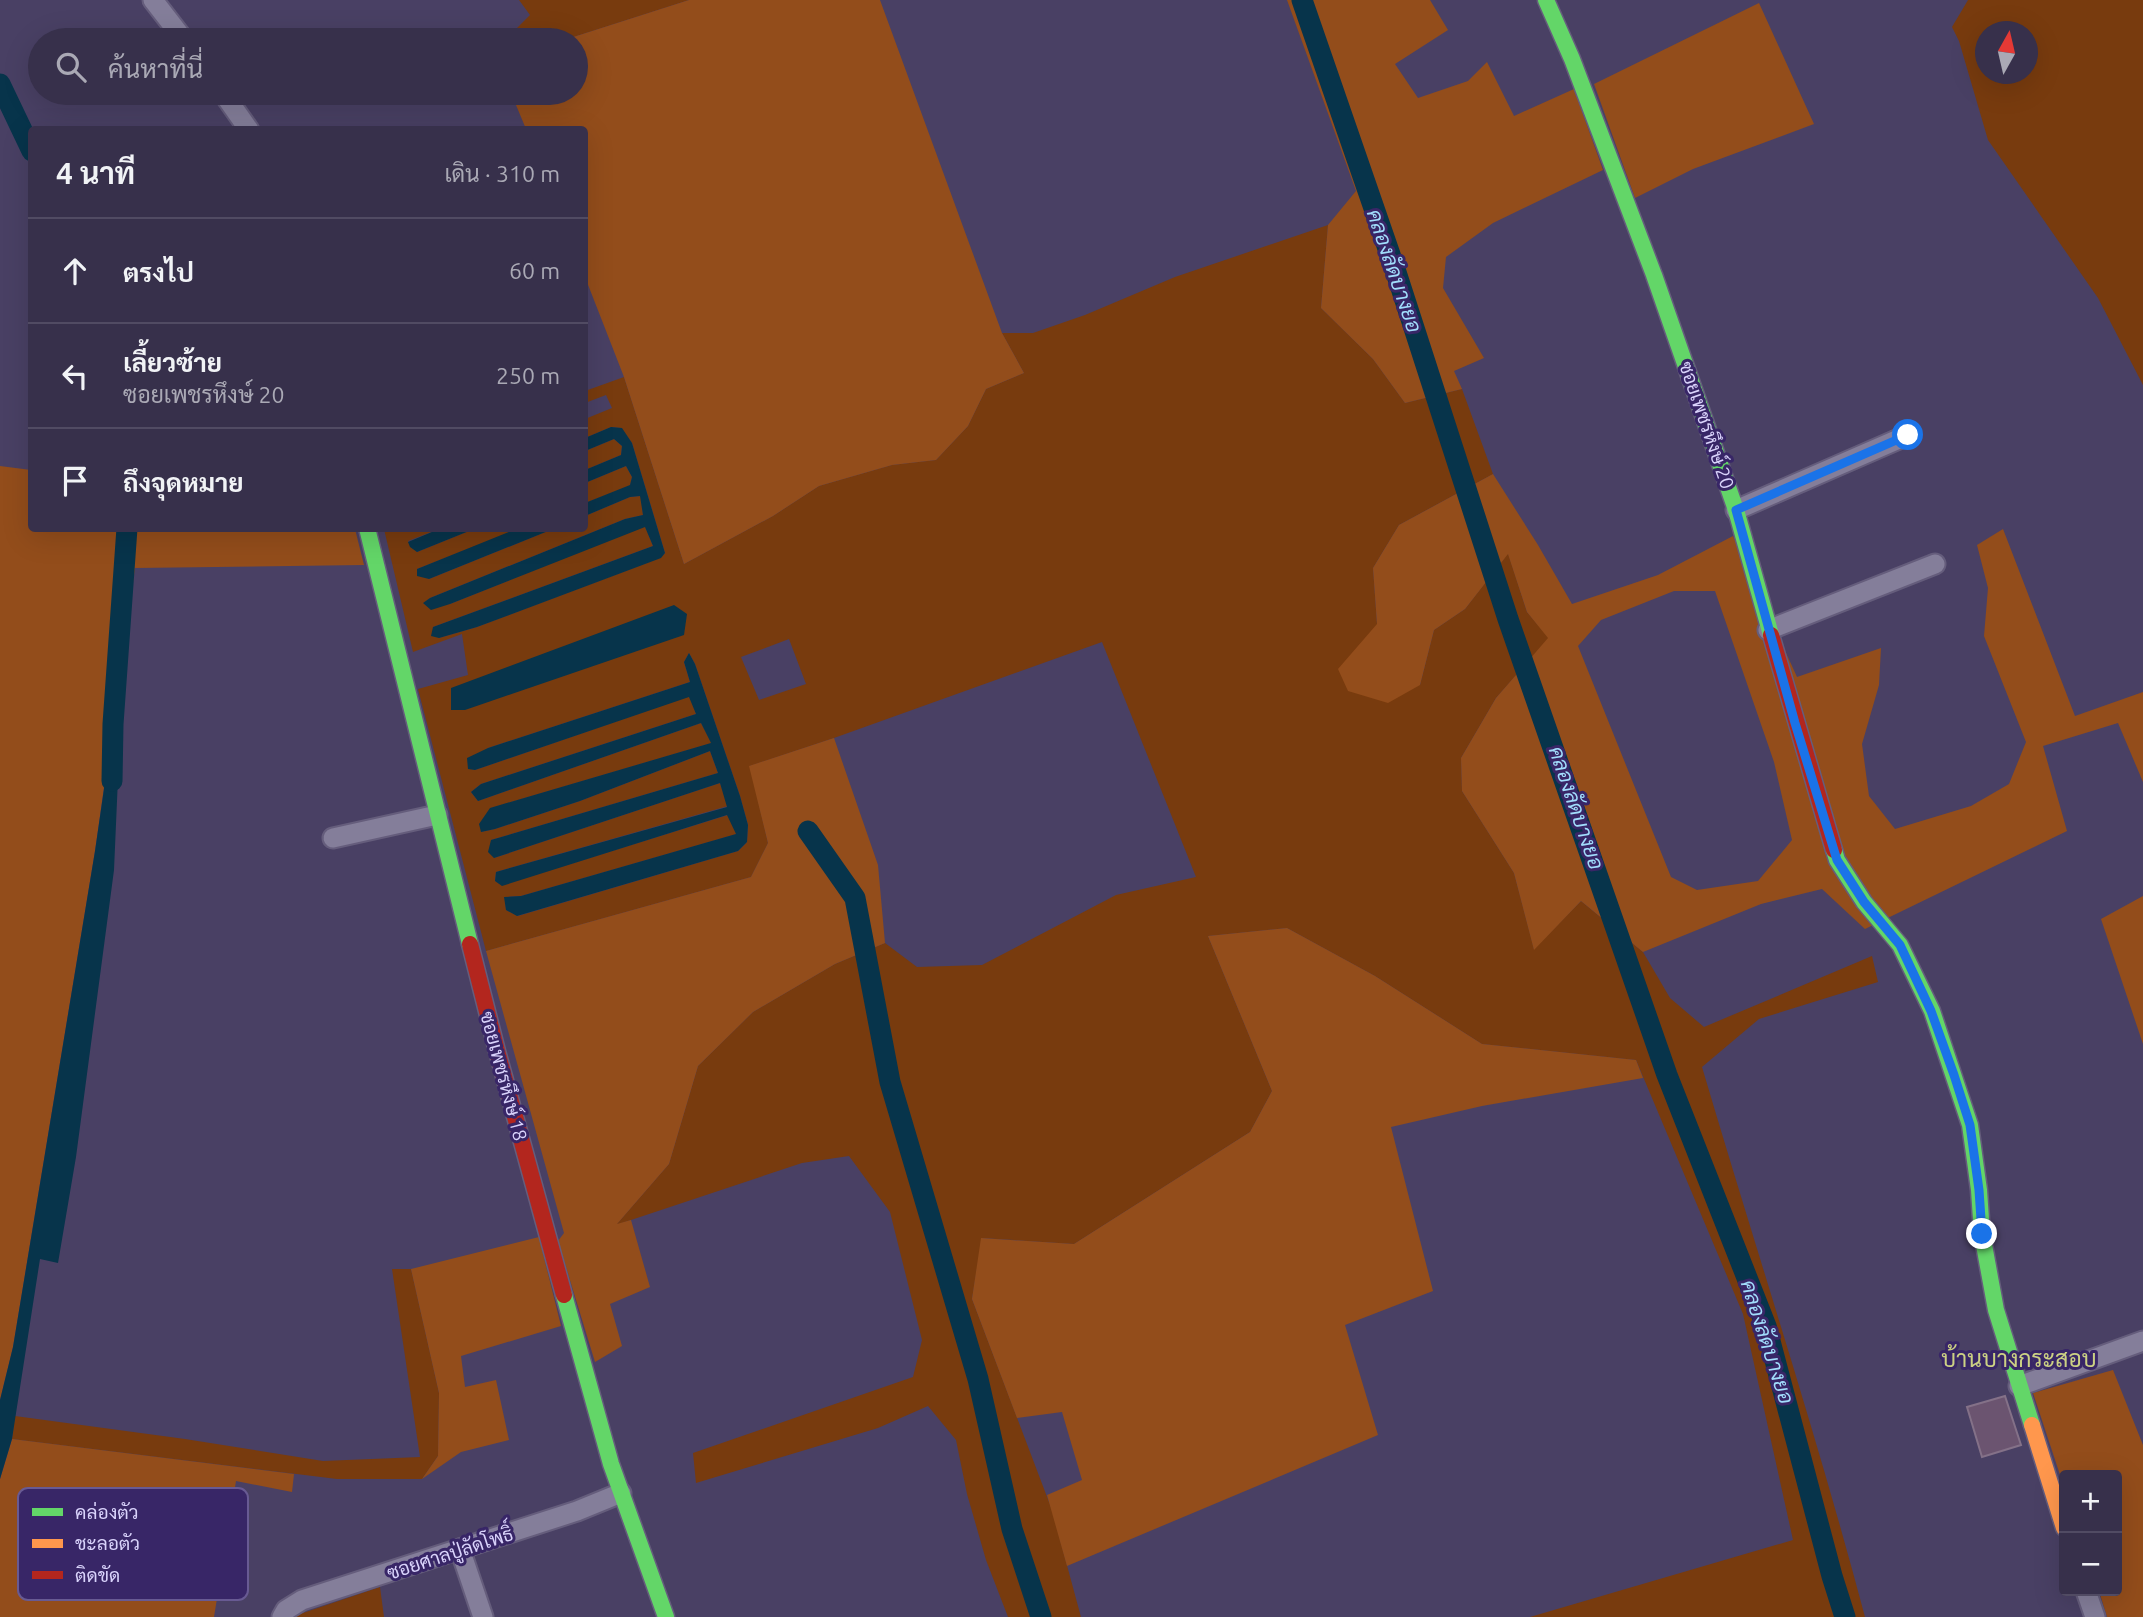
<!DOCTYPE html>
<html lang="th">
<head>
<meta charset="utf-8">
<style>
	body { margin:0; font-family:Ubuntu,Sarabun,sans-serif; background:#3e3852; color:#f1f3f6 }
	.controls { position:absolute; right:21px; bottom:21px; display:grid; overflow:hidden; border-radius:7px; box-shadow:0 7px 28px #0002 }
	.controls button { width:63px; height:63px; display:grid; place-items:center; padding:0; border:0; border-bottom:2px solid #514b63; background:#37304b; color:#f1f3f6; font:35px sans-serif }
	.compass { position:absolute; left:1975px; top:21px; width:63px; height:63px; border-radius:50%; background:#37304b; box-shadow:0 7px 28px #0002; rotate:8deg }
	.stop { position:absolute; width:21px; height:21px; margin:-16px; border:5px solid #1a73e8; border-radius:50%; background:#fff }
	.stop.end { background:#1a73e8; border-color:#fff; box-shadow:0 2px 7px #0008 }
	.list { margin:0; padding:0; list-style:none }
	h2 { display:flex; justify-content:space-between; align-items:center; height:91px; margin:0; padding:0 28px; font-size:30px }
	h2 small { font-size:23px; font-weight:400; color:#aaa9b5 }
	.list li { display:grid; grid-template-columns:46px 1fr auto; gap:21px; align-items:center; box-sizing:border-box; height:105px; padding:0 28px; border-top:2px solid #514b63 }
	.list b { display:block; font-size:26px; white-space:nowrap }
	.list p { margin:0; font-size:23px; white-space:nowrap; color:#aaa9b5 }
	.list em { font-size:23px; font-style:normal; color:#aaa9b5 }
	.icon { flex:none; width:38px; height:38px; fill:none; stroke:currentColor; stroke-width:2; stroke-linecap:round; stroke-linejoin:round }
	.map { position:relative; flex:none; width:2143px; height:1617px; overflow:hidden }
	.search { position:absolute; background:#37304b; box-shadow:0 7px 28px #0002; left:28px; top:28px; width:560px; height:77px; display:flex; align-items:center; gap:18px; box-sizing:border-box; padding:0 24px; border-radius:38px; color:#aaa9b5; font-size:26px }
	.panel { position:absolute; background:#37304b; box-shadow:0 7px 28px #0002; left:28px; top:126px; width:560px; height:406px; border-radius:7px }
	.map>svg:first-child { display:block }
	.green { fill:#783b0e; fill-rule:evenodd }
	.forest { fill:#934d1b; fill-rule:evenodd }
	.water { fill:#07344b }
	.lines { fill:none; stroke-linecap:round; stroke-linejoin:round }
	.canal { stroke:#07344b; stroke-width:21 }
	.building { fill:#6b5470; stroke:#847188; stroke-width:2 }
	.street-casing { stroke:#655d7c; stroke-width:23 }
	.fast-casing { stroke:#655d7c; stroke-width:19 }
	.slow-casing { stroke:#655d7c; stroke-width:19 }
	.jam-casing { stroke:#655d7c; stroke-width:19 }
	.street { stroke:#847e9a; stroke-width:19 }
	.fast { stroke:#63d668; stroke-width:16 }
	.slow { stroke:#ff974d; stroke-width:16 }
	.jam { stroke:#b3261e; stroke-width:16 }
	.route { stroke:#1a73e8; stroke-width:9 }
	.labels { text-anchor:middle; stroke-width:6; stroke-linejoin:round; paint-order:stroke }
	.street-label { font-size:19px; fill:#d9d3fb; stroke:#382667 }
	.water-label { font-size:21px; font-style:italic; fill:#a1ddfc; stroke:#382667 }
	.quarter-label { font-size:23px; fill:#ccd184; stroke:#382667 }
	.key { fill:#382667; stroke:#685a93; stroke-width:2 }
	.key-label { font-size:19px; fill:#d9d3fb }
</style>
</head>
<body>
<div class="map">
<svg width="2143" height="1617" viewBox="0 0 2143 1617">
	<rect width="100%" height="100%" fill="#494064"/>
	<g class="green">
		<path d="M519,0h170l-125,40h-59l25,-25z"/>
		<path d="M1968,0h175v385l-45,-87 -110,-158 -29,-99 -7,-14zM1986,32h42v42h-42z"/>
		<path d="M1328,225l-7,83 52,51 32,44 57,-14 31,85 -94,51 -26,43 4,56 43,61 14,-55 31,-21 43,-56 19,59 22,26 -53,60 -35,60 1,33 52,82 20,76 47,-48 62,51 27,46 34,29 168,-71 6,26 -119,37 -57,48c54,183 114,365 163,550h-335l263,-77 -50,-226 -107,-254 -154,-16 -107,-68 -88,-48 -79,8 64,155 -22,41 -176,112 -92,-6 -10,61 80,211 29,107h-73l-22,-57 -19,-66 -11,-54 -28,-34 -50,22 -182,55 -3,-30 220,-76 9,-37 -32,-128 -41,-56 -47,7 -186,62 53,-61 29,-98 55,-54 82,-48 50,-21 32,24 65,-2 134,-70 80,-18 -94,-235 -268,96 -84,28 18,77 -17,34 -265,74 -68,-262 50,-14 -6,-41 -49,18 -29,-123h55l-31,12 9,11 57,-23h45l-102,40 12,10 124,-50 31,-1 1,-12 45,-19 11,-1 2,19 -18,4 -195,79 -6,5 26,1 195,-78 8,20 -220,81 6,11 38,-11 183,-69 5,-5 -33,-110 -11,-15 -10,-1 -26,11v-19l27,-11 -6,-13 -21,8v-12l39,-14 60,187 89,-48 46,-30 73,-21 44,-5 32,-34 18,-37 38,-16 -22,-40h31l52,-18 90,-38zM789,639l17,45 -47,16 -18,-43zM689,653l6,11 45,132 8,29 -1,17 -9,9 -220,65 -12,-6 -1,-13 16,-1 216,-62 -9,-19 -226,70 -7,-4 1,-9 232,-66 -8,-23 -226,75 -3,-18 227,-67 -8,-22 -130,50 -85,28 -14,3 10,-24 221,-65 -11,-20 -223,78 -7,-9 10,-8 215,-70 -6,-18 -215,74 -7,-2 20,-20 202,-66 -6,-20z"/>
		<path d="M614,439l8,7 -1,9 -36,15v-19z"/>
		<path d="M626,466l6,11 -2,9 -45,17v-20z"/>
		<path d="M392,1269h19l28,124 -1,63 -16,23h-85l-325,-40 3,-23 170,23 138,22 97,-4z"/>
		<path d="M380,1587l4,30h-93z"/>
	</g>
	<g class="forest">
		<path d="M689,0h191l122,333 22,40 -38,16 -18,37 -32,34 -44,5 -73,21 -46,30 -89,48 -60,-187 -39,-100 -1,-147 -58,-1 -15,-36h65v-53h-12z"/>
		<path d="M1287,0h143l18,30 -53,34 23,34 50,-17 19,-19 27,54 60,-27 29,81 -110,53 -47,34 -3,31 41,70 -30,13 8,18 -57,14 -32,-44 -52,-51 7,-83 28,-34z"/>
		<path d="M1759,3l55,121 -121,45 -58,29 -41,-114z"/>
		<path d="M0,466l31,4 1,58 323,1 9,36 -229,3 -40,283 -82,496 -13,53z"/>
		<path d="M1493,474l45,71 34,59 86,-29 75,-39 64,141 84,-29 -2,37 -17,59 7,52 26,33 76,-23 38,-22 17,-42 -42,-106 4,-48 -11,-43 26,-16 72,187 68,-24v90l-25,-59 -75,23 24,85 -202,98 -43,-40 -61,15 -118,48 -62,-51 -47,49 -20,-77 -52,-82 -1,-33 35,-60 52,-60 -21,-26 -19,-58 -43,55 -31,21 -14,55 -32,18 -40,-12 -10,-22 39,-45 -4,-56 26,-43zM1674,591h41l59,171 18,78 -34,41 -61,9 -26,-13 -93,-231 23,-26z"/>
		<path d="M834,738l44,127 7,78 -50,21 -82,48 -55,54 -29,98 -52,60 14,-4 19,67 -40,17 12,42 -27,16 -37,-121 6,-8 -78,-282 265,-74 17,-34 -19,-77z"/>
		<path d="M2143,896v148l-42,-125z"/>
		<path d="M1287,928l88,48 107,68 154,16 7,18 -161,28 -91,21 42,164 -88,34 33,110 -311,131 -20,-71 35,-15 -20,-68 -45,6 -45,-119 9,-61 93,6 176,-112 22,-41 -64,-155z"/>
		<path d="M539,1237l22,89 -100,30 4,31 31,-7 13,60 -48,12 -39,27 16,-23 1,-63 -28,-124z"/>
		<path d="M2113,1370l30,75v172h-36l-8,-26h18v-116h-53v12l-31,-94z"/>
		<path d="M12,1439l282,35 -2,18 -56,-11 -22,136h-214v-138z"/>
	</g>
	<g class="water">
		<path d="M611,427l11,1 10,15 33,110 -4,5 -184,69 -38,11 -8,-2 2,-9 220,-81 -8,-19 -195,77 -19,6 -8,-7 7,-5 195,-79 18,-4 -3,-19 -10,1 -45,19v-13l45,-18 2,-8 -6,-11 -41,17v-13l36,-15 1,-9 -8,-7 -29,12v-13z"/>
		<path d="M519,528l34,1 -124,50 -12,-3v-7l5,-2z"/>
		<path d="M439,529v-1l35,1 -57,23 -7,-5 -2,-5z"/>
		<path d="M674,605l13,9 -3,21 -219,75h-14v-22z"/>
		<path d="M689,653l6,11 45,132 8,29 -1,17 -9,9 -221,65 -11,-6 -2,-13 17,-1 215,-62 -9,-19 -225,71 -7,-5 1,-9 231,-65 -7,-24 -226,75 -6,-6 3,-12 227,-67 -8,-22 -130,50 -85,28 -14,3 -2,-8 11,-16 221,-65 -10,-20 -223,78 -7,-9 10,-8 215,-70 -7,-17 -214,73 -7,-1 -1,-11 21,-10 202,-66 -6,-20z"/>
		<path d="M109,754l10,1 -5,115 -38,287 -18,106 -18,-4 -28,180 -12,40v-79l13,-53 82,-496z"/>
	</g>
	<g class="lines">
		<g class="canal">
			<path d="M1302,0l92,266 114,353 159,456 99,251 66,250 13,41"/>
			<path d="M0,84l32,67"/>
			<path d="M112,781l1,-57 14,-196"/>
			<path d="M808,831l47,67 35,184 88,297 34,150 29,88"/>
		</g>
	</g>
	<path class="building" d="M2005,1396l16,49 -39,12 -15,-50z"/>
	<g class="lines">
		<defs>
			<g id="street">
				<path d="M153,0l31,40"/>
				<path d="M223,93l26,37"/>
				<path d="M1736,510l172,-75"/>
				<path d="M1768,630l167,-66"/>
				<path d="M333,838l104,-23"/>
				<path d="M2019,1386l124,-45"/>
				<path d="M460,1549l23,68"/>
				<path d="M2086,1591l9,26"/>
				<path d="M282,1617l4,-7 16,-10 275,-89 44,-18"/>
			</g>
			<g id="fast">
				<path d="M1546,0l26,59 82,216 82,235 35,125"/>
				<path d="M367,528l103,416"/>
				<path d="M1834,850l3,10 27,42 36,43 32,66 38,114 9,65 3,44 14,76 36,115"/>
				<path d="M564,1295l47,169 55,153"/>
			</g>
			<path id="slow" d="M2032,1425l32,103"/>
			<g id="jam">
				<path d="M1771,635l63,215"/>
				<path d="M470,944l27,107 67,244"/>
			</g>
		</defs>
		<use href="#street" class="street-casing"/>
		<use href="#fast" class="fast-casing"/>
		<use href="#slow" class="slow-casing"/>
		<use href="#jam" class="jam-casing"/>
		<use href="#street" class="street"/>
		<use href="#fast" class="fast"/>
		<use href="#slow" class="slow"/>
		<use href="#jam" class="jam"/>
	</g>
	<g class="lines">
		<path class="route" d="M1908,435l-172,75 59,213 42,137 27,42 36,43 31,66 23,64 16,50 9,65 3,44"/>
	</g>
	<g class="labels">
		<g class="street-label">
			<text transform="translate(1707 425) rotate(71)" y="7">ซอยเพชรหึงษ์ 20</text>
			<text transform="translate(504 1076) rotate(75)" y="7">ซอยเพชรหึงษ์ 18</text>
			<text transform="translate(450 1553) rotate(-18)" y="7">ซอยศาลปู่ลัดโพธิ์</text>
		</g>
		<g class="water-label">
			<text transform="translate(1394 271) rotate(71)" y="7">คลองลัดบางยอ</text>
			<text transform="translate(1576 808) rotate(71)" y="7">คลองลัดบางยอ</text>
			<text transform="translate(1767 1342) rotate(72)" y="7">คลองลัดบางยอ</text>
		</g>
		<g class="quarter-label">
			<text x="2019" y="1367">บ้านบางกระสอบ</text>
		</g>
	</g>
	<rect x="18" y="1488" width="230" height="112" rx="10" class="key"/>
	<rect x="32" y="1508" width="31" height="8" fill="#63d668"/>
	<rect x="32" y="1539" width="31" height="9" fill="#ff974d"/>
	<rect x="32" y="1571" width="31" height="8" fill="#b3261e"/>
	<g class="key-label">
		<text x="75" y="1519">คล่องตัว</text>
		<text x="75" y="1550">ชะลอตัว</text>
		<text x="75" y="1582">ติดขัด</text>
	</g>
</svg>
<div class="controls">
<button>+</button>
<button>−</button>
</div>
<svg class="compass" viewBox="-18 -18 36 36"><path d="M0-13l5 13h-10z" fill="#e53935"/><path d="M0 13l5-13h-10z" fill="#aaa9b5"/></svg>
<div class="stop" style="left:1908px;top:435px"></div>
<div class="stop end" style="left:1982px;top:1234px"></div>
<div class="search"><svg class="icon" aria-label="search" viewBox="0 0 24 24"><circle cx="10" cy="10" r="6"/><path d="M15 15l6 6"/></svg>ค้นหาที่นี่</div>
<section class="panel">
<h2>4 นาที<small>เดิน · 310 m</small></h2>
<ul class="list">
<li><svg class="icon" aria-label="ahead" viewBox="0 0 24 24"><path d="M12 20V5M6 11l6-6 6 6"/></svg><div><b>ตรงไป</b></div><em>60 m</em></li>
<li><svg class="icon" aria-label="left" viewBox="0 0 24 24"><path d="M17 20v-9H6M10 6l-5 5 5 5"/></svg><div><b>เลี้ยวซ้าย</b><p>ซอยเพชรหึงษ์ 20</p></div><em>250 m</em></li>
<li><svg class="icon" aria-label="arrive" viewBox="0 0 24 24"><path d="M6 21V4h12l-3 4 3 4H6"/></svg><div><b>ถึงจุดหมาย</b></div></li>
</ul>
</section>
</div>
</body>
</html>
